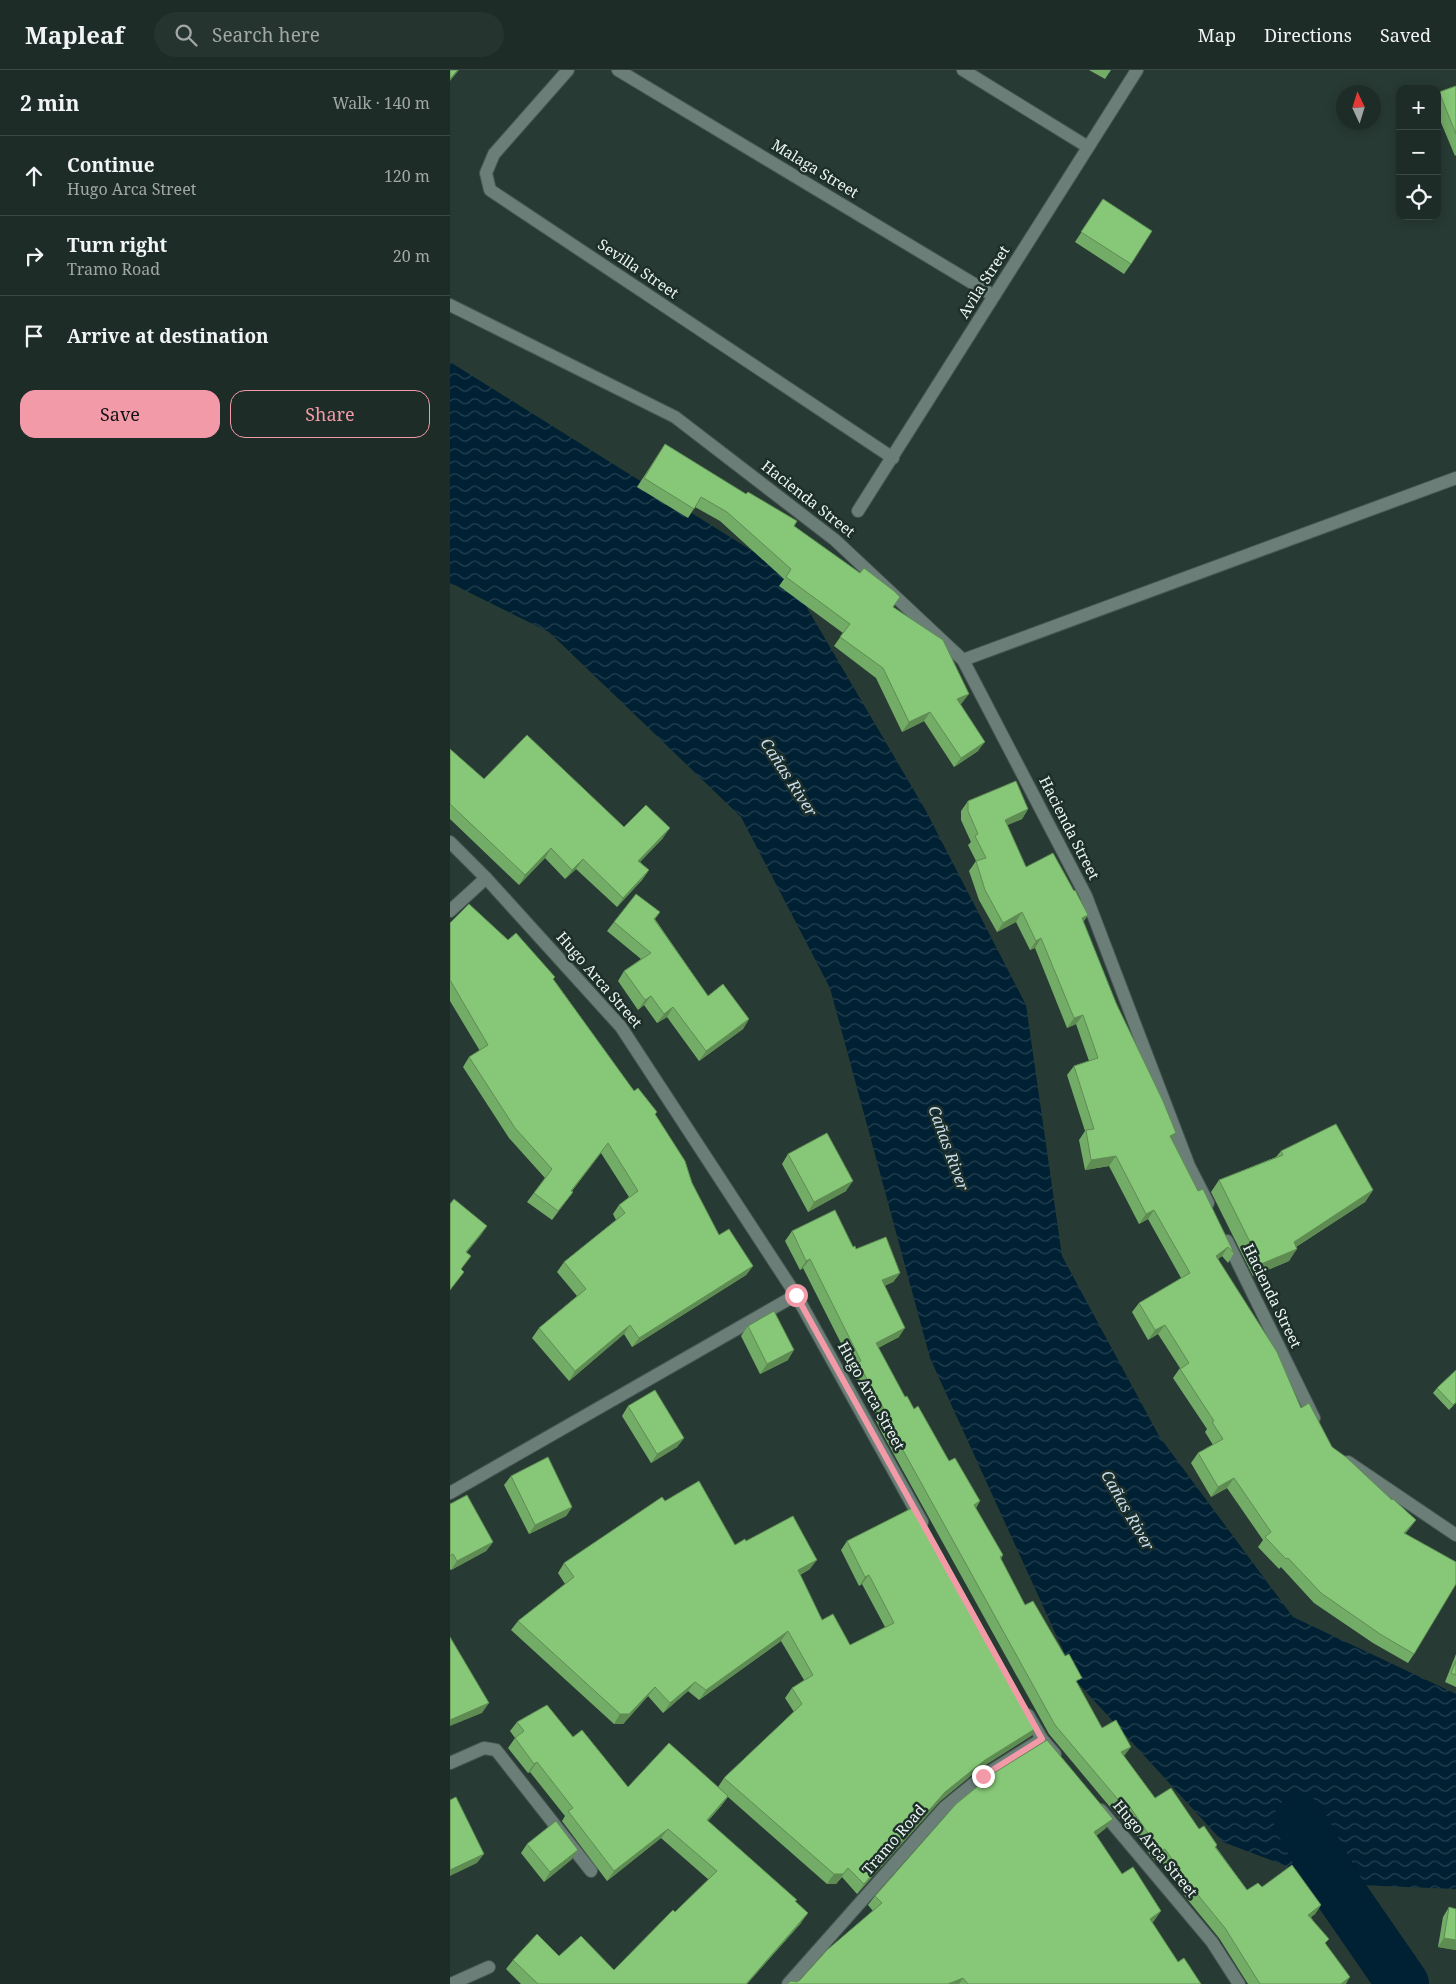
<!DOCTYPE html>
<html lang="en">
<head>
<meta charset="utf-8">
<style>
	body { margin:0; font-family:"Noto Serif",serif; background:#26342f; color:#f1f3f6 }
	.controls { position:absolute; right:15px; top:15px; display:grid; overflow:hidden; border-radius:10px; box-shadow:0 2px 12px #0003 }
	.controls button { width:45px; height:45px; display:grid; place-items:center; padding:0; border:0; border-bottom:1px solid #3c4844; background:#1e2c27; color:#f1f3f6; font:25px sans-serif }
	.compass { position:absolute; left:886px; top:15px; width:45px; height:45px; border-radius:50%; background:#1e2c27; box-shadow:0 2px 12px #0003; rotate:356deg }
	.stop { position:absolute; width:15px; height:15px; margin:-11px; border:4px solid #f39aa9; border-radius:50%; background:#fff }
	.stop.end { background:#f39aa9; border-color:#fff; box-shadow:0 1px 5px #0008 }
	.list { margin:0; padding:0; list-style:none }
	h2 { display:flex; justify-content:space-between; align-items:center; height:65px; margin:0; padding:0 20px; font-size:21px }
	h2 small { font-size:16px; font-weight:400; color:#a1a7a7 }
	.list li { display:grid; grid-template-columns:32px 1fr auto; gap:15px; align-items:center; box-sizing:border-box; height:80px; padding:0 20px; border-top:1px solid #3c4844 }
	.list b { display:block; font-size:19px; white-space:nowrap }
	.list p { margin:0; font-size:16px; white-space:nowrap; color:#a1a7a7 }
	.list em { font-size:16px; font-style:normal; color:#a1a7a7 }
	.actions { display:flex; gap:10px; padding:15px 20px }
	.actions a { flex:1; padding:11px 0; border:1px solid #f39aa9; border-radius:15px; text-align:center; font-size:18px; color:#f39aa9 }
	.actions .main { background:#f39aa9; color:#111 }
	.icon { flex:none; width:28px; height:28px; fill:none; stroke:currentColor; stroke-width:2; stroke-linecap:round; stroke-linejoin:round }
	.map { position:relative; flex:none; width:1006px; height:1914px; overflow:hidden }
	header { display:flex; align-items:center; gap:30px; box-sizing:border-box; height:70px; padding:0 25px; background:#1e2c27; border-bottom:1px solid #3c4844 }
	header strong { font-size:24px }
	nav { display:flex; gap:28px; margin-inline-start:auto; font-size:18px }
	.search { width:350px; height:45px; background:#26342f; display:flex; align-items:center; gap:12px; box-sizing:border-box; padding:0 18px; border-radius:28px; color:#a1a7a7; font-size:19px }
	main { display:flex }
	aside { flex:1; background:#1e2c27 }
	.map>svg:first-child { display:block }
	.water { fill:url(#water-waves) }
	.lines { fill:none; stroke-linecap:round; stroke-linejoin:round }
	.river { stroke:#002133; stroke-width:52 }
	.minor-casing { stroke:#495854; stroke-width:14 }
	.tertiary-casing { stroke:#495854; stroke-width:14 }
	.minor { stroke:#6b7f78; stroke-width:12 }
	.tertiary { stroke:#6b7f78; stroke-width:12 }
	.wall { fill:#73ac66 }
	.shaded-wall { fill:#5e8c53 }
	.building { fill:#86c877; stroke:#5e8c53 }
	.route { stroke:#f39aa9; stroke-width:6 }
	.labels { text-anchor:middle; stroke-width:5; stroke-linejoin:round; paint-order:stroke }
	.street-label { font-size:15px; fill:#ebf5f2; stroke:#1e2f2a }
	.water-label { font-size:16px; font-style:italic; fill:#c7dded; stroke:#1e2f2a }
</style>
</head>
<body>
<header>
<strong>Mapleaf</strong>
<div class="search"><svg class="icon" aria-label="search" viewBox="0 0 24 24"><circle cx="10" cy="10" r="6"/><path d="M15 15l6 6"/></svg>Search here</div>
<nav><a>Map</a><a>Directions</a><a>Saved</a></nav>
</header>
<main>
<aside>
<h2>2 min<small>Walk · 140 m</small></h2>
<ul class="list">
<li><svg class="icon" aria-label="ahead" viewBox="0 0 24 24"><path d="M12 20V5M6 11l6-6 6 6"/></svg><div><b>Continue</b><p>Hugo Arca Street</p></div><em>120 m</em></li>
<li><svg class="icon" aria-label="right" viewBox="0 0 24 24"><path d="M7 20v-9h11M14 6l5 5-5 5"/></svg><div><b>Turn right</b><p>Tramo Road</p></div><em>20 m</em></li>
<li><svg class="icon" aria-label="arrive" viewBox="0 0 24 24"><path d="M6 21V4h12l-3 4 3 4H6"/></svg><div><b>Arrive at destination</b></div></li>
</ul>
<div class="actions"><a class="main">Save</a><a>Share</a></div>
</aside>
<div class="map">
<svg width="1006" height="1914" viewBox="0 0 1006 1914">
	<defs>
		<pattern id="water-waves" width="16" height="10" patternUnits="userSpaceOnUse" patternTransform="scale(1.25)"><rect width="16" height="10" fill="#002133"/><path d="M0 5q4-4 8 0t8 0" fill="none" stroke="#254251"/></pattern>
	</defs>
	<rect width="100%" height="100%" fill="#283a34"/>
	<path class="water" d="M0,292l336,210 140,239 100,194 36,251 97,180 134,181 163,77v195l-122,-5 -111,-42 -145,-159 -148,-325 -100,-370 -89,-171 -192,-185 -99,-49z"/>
	<g class="lines">
		<path class="river" d="M850,1751l34,63 69,100"/>
		<defs>
			<g id="minor">
				<path d="M118,0l-74,84 -8,19 4,17 403,268"/>
				<path d="M168,0l376,226"/>
				<path d="M513,0l125,77"/>
				<path d="M408,441l279,-441"/>
				<path d="M513,590l493,-182"/>
				<path d="M0,841l36,-33"/>
				<path d="M0,1423l346,-198"/>
				<path d="M0,1693l34,-15 12,2 95,121"/>
				<path d="M1,1914l38,-17"/>
			</g>
			<g id="tertiary">
				<path d="M0,235l225,112 160,123 128,120 123,236 103,270 19,37"/>
				<path d="M0,772l36,36 135,149 175,268 126,227"/>
				<path d="M777,1171l87,177"/>
				<path d="M898,1392l108,73"/>
				<path d="M578,1645l14,24 13,15"/>
				<path d="M651,1740l111,132 27,42"/>
				<path d="M338,1914l156,-176 39,-32 59,-37"/>
			</g>
		</defs>
		<use href="#minor" class="minor-casing"/>
		<use href="#tertiary" class="tertiary-casing"/>
		<use href="#minor" class="minor"/>
		<use href="#tertiary" class="tertiary"/>
	</g>
	<g class="wall">
		<path d="M639,0h22l-6,9z"/>
		<path d="M1006,16v69l-1,1 -18,-43v-18l2,-3z"/>
		<path d="M653,129l28,65 -7,10 -49,-32z"/>
		<path d="M215,374l129,82 99,81 69,96 -2,1 18,47 -24,16 -30,-46 -22,11 -26,-54 -42,-32 9,-13 -64,-47 5,-7 -64,-58 -25,-14 -7,11 -51,-31z"/>
		<path d="M0,679l34,30 140,48 39,11 -23,24 9,8 -7,10 -25,27 -41,-38 -11,10 -20,-21 -26,27 -69,-66z"/>
		<path d="M518,731l60,8 -6,10 -15,6 19,42 62,48 -5,7 89,217 26,52 36,62 -6,10 -6,-7 -4,3 83,149 31,39 60,53 24,20 -11,14 9,120 -6,9 -35,-20 -59,-40 -33,-36 -2,2 -21,-22 5,-7 -36,-52 -16,9 -20,-34 7,-10 15,-8 -8,-13 2,-3 -34,-51 7,-10 -22,-34 -10,6 -16,-28 7,-9 42,-25 -33,-59 -9,5 -30,-58 -24,4 -6,-30 6,-9 -18,-56 7,-9 15,-5 -13,-37 -9,4 -32,-80 -5,2 -14,-28 -19,10 -18,-32 -10,-29 7,-10 -8,-16 3,-3 -10,-22v-9z"/>
		<path d="M210,842l-5,7 53,77 41,23 -6,10 -44,32 -32,-44 -10,6 -13,-18 -6,5 -20,-29 6,-10 17,-12 -34,-28 7,-9z"/>
		<path d="M0,853l58,17 46,40 80,111 21,24 64,120 34,31 -7,9 -114,72 -8,-13 -55,47 -37,-43 7,-10 38,-32 -20,-24 7,-10 52,-42 -3,-6 6,-9 10,-8 -28,-44 -29,38 1,1 -21,28 -25,-18 18,-24 -36,-40 -46,-71 6,-10 11,-6 -30,-50z"/>
		<path d="M831,1081l92,39 -8,12 -69,45 -7,14 -36,15 -42,-84 8,-12 57,-23z"/>
		<path d="M338,1084l58,37 -38,21 -26,-48z"/>
		<path d="M342,1161l61,16 3,2 44,24 -7,9 -9,4 15,51 -21,11 27,49 44,64 31,40 -4,7 27,47 -2,4 24,46 53,79 24,44 53,70 44,31 18,16 -1,2 31,43 15,-3 59,18 -6,9 -4,3 15,27 20,40h-98l-29,-46 -32,-39 -28,-41 -4,3 -5,-6 -26,-39 -4,3 -71,-85 -167,-301 -7,-14 2,-2 -25,-45 2,-3 -51,-101 -3,2 -15,-29z"/>
		<path d="M298,1256l40,34 -28,14 -19,-38z"/>
		<path d="M987,1318l19,15 -7,7 -16,-17z"/>
		<path d="M178,1336l56,32 -7,9 -26,16 -29,-47z"/>
		<path d="M61,1406l61,31 -6,9 -37,18 -25,-49z"/>
		<path d="M215,1431l70,44 11,-4 64,28 -10,6 22,45 28,25 35,-18 -23,-43 -3,2 -18,-36 6,-9 191,186 -7,9 -52,33 -40,33 -82,92 -15,-17 -6,7h-9l-99,-87 -7,9 -13,15 88,81 5,21 -54,61h-226l-15,-15 7,-9 46,-4 55,14 61,-58 34,-32 -48,-42 -54,43 -45,-60 3,-5 -35,-44 -2,1 -20,-25 7,-10 -5,-7 7,-9 56,15 55,50h90l6,-9 70,-66 -9,-14 7,-10 12,-8 -23,-39 -82,59 -11,-9 -25,22 -15,-17 -25,28h-9l-103,-94 7,-9 47,-37 -7,-11 6,-10z"/>
		<path d="M0,1434l43,38 -7,9 -35,19 -1,-1z"/>
		<path d="M1006,1584v33l-11,-5z"/>
		<path d="M656,1758l-10,8 58,85 -2,1 26,40 23,22h-414l10,-2 3,-2 73,-69 -5,-6 7,-9z"/>
		<path d="M77,1774l45,15 -28,23 -23,-29z"/>
		<path d="M999,1837l7,2v41l-18,-3 5,-30z"/>
	</g>
	<g class="shaded-wall">
		<path d="M8,0h1l-9,11v-2z"/>
		<path d="M519,624l-7,9 -11,5 6,-9z"/>
		<path d="M480,642l-6,9 -22,11 7,-10z"/>
		<path d="M535,672l-7,9 -24,16 7,-9z"/>
		<path d="M578,739l-6,10 -24,10 7,-9z"/>
		<path d="M220,758l-7,10 -31,32 6,-9z"/>
		<path d="M101,778l-6,10 -26,27 6,-10z"/>
		<path d="M133,789l-7,10 -11,10 7,-9z"/>
		<path d="M199,800l-7,10 -25,27 6,-9z"/>
		<path d="M572,842l-6,10 -19,10 6,-9z"/>
		<path d="M638,845l-7,10 1,-7z"/>
		<path d="M591,868l-6,10 -5,2 6,-9z"/>
		<path d="M201,926l-7,9 -6,5 7,-10z"/>
		<path d="M223,937l-6,10 -10,6 7,-9z"/>
		<path d="M633,945l-7,9 -9,4 7,-10z"/>
		<path d="M299,949l-6,10 -44,32 7,-10z"/>
		<path d="M726,1063l-6,9v-6z"/>
		<path d="M666,1086l-7,10 -24,4 6,-10z"/>
		<path d="M403,1111l-7,10 -38,21 6,-10z"/>
		<path d="M923,1120l-8,12 -79,51 8,-11z"/>
		<path d="M704,1140l-6,9 -9,5 7,-10z"/>
		<path d="M37,1156l-6,9 -21,26 6,-9z"/>
		<path d="M778,1177l-6,9 -13,10 7,-10z"/>
		<path d="M847,1179l-8,12 -36,15 8,-12z"/>
		<path d="M360,1189l-7,9 -3,2 6,-9z"/>
		<path d="M303,1196l-7,9 -114,72 7,-9z"/>
		<path d="M450,1203l-7,9 -18,8 7,-10z"/>
		<path d="M180,1255l-6,9 -55,47 6,-10z"/>
		<path d="M715,1255l-7,9 -10,6 7,-10z"/>
		<path d="M455,1258l-6,9 -30,15 7,-9z"/>
		<path d="M344,1280l-6,10 -28,14 7,-10z"/>
		<path d="M234,1368l-7,9 -26,16 6,-9z"/>
		<path d="M784,1408l-7,10 -16,9 7,-10z"/>
		<path d="M530,1431l-6,9v-5z"/>
		<path d="M122,1437l-6,9 -37,18 6,-9z"/>
		<path d="M966,1450l-7,9 -12,13 7,-9z"/>
		<path d="M43,1472l-7,9 -35,19 6,-9z"/>
		<path d="M367,1490l-7,9 -19,10 7,-9z"/>
		<path d="M419,1505l-7,9 -3,2 6,-9z"/>
		<path d="M338,1561l-7,10 -82,59 7,-10z"/>
		<path d="M245,1612l-7,9 -25,22 7,-10z"/>
		<path d="M205,1617l-7,9 -25,28h-9l6,-10z"/>
		<path d="M39,1633l-7,10 -32,13v-6z"/>
		<path d="M588,1657l-7,9 -52,33 -40,33 -82,92 7,-10 81,-92 40,-32z"/>
		<path d="M681,1677l-7,9 -10,6 7,-10z"/>
		<path d="M87,1692l-7,10 -2,1 6,-9z"/>
		<path d="M278,1726l-7,10 -20,23 6,-9z"/>
		<path d="M680,1737l-6,9 -4,3 6,-10z"/>
		<path d="M663,1749l-7,9 -18,14 6,-10z"/>
		<path d="M218,1759l-7,9 -54,43 7,-10z"/>
		<path d="M715,1779l-6,9 -4,3 6,-10z"/>
		<path d="M128,1780l-6,9 -28,23 6,-10z"/>
		<path d="M34,1784l-7,9 -27,13v-6z"/>
		<path d="M398,1798l-12,16h-9l7,-10z"/>
		<path d="M871,1835l-6,9 -13,10 6,-9z"/>
		<path d="M711,1841l-7,10 -11,7 7,-9z"/>
		<path d="M358,1843l-7,10 -54,61h-1z"/>
		<path d="M994,1868l12,2v10l-18,-3z"/>
		<path d="M900,1907l-4,7h-5z"/>
		<path d="M513,1908l-4,6h-11z"/>
	</g>
	<g class="building">
		<path d="M0,0h8l-8,9z"/>
		<path d="M1006,16v48l-17,-42z"/>
		<path d="M653,129l49,32 -21,33 -50,-32z"/>
		<path d="M215,374l81,50 2,-2 49,29 -3,5 66,47 4,-5 30,23 6,6 -7,10 50,33 26,54 -12,5 28,43 -24,16 -31,-46 -21,10 -26,-54 -43,-31 10,-13 -64,-47 5,-8 -64,-57 -26,-15 -7,12 -50,-31z"/>
		<path d="M77,665l97,92 22,-22 24,23 -32,33 11,9 -26,28 -40,-39 -11,11 -21,-22 -26,27 -75,-71v-55l34,30z"/>
		<path d="M566,711l12,28 -23,11 21,47 27,-14 21,38 1,-1 13,25 -6,3 34,85 47,98 13,32 -6,3 28,55 5,-2 31,64 -6,-6 -12,9 61,96 24,56 8,-5 23,44 14,10 46,43 1,-1 23,21 -12,13 52,29v22l-42,70 -34,-20 -59,-41 -33,-35 -2,1 -21,-22 6,-5 -37,-54 -16,9 -20,-34 25,-14 -11,-17 2,-1 -34,-52 9,-6 -24,-38 -10,5 -16,-27 51,-30 -36,-63 -8,4 -30,-58 -25,4 -5,-30 8,-1 -20,-63 24,-8 -15,-43 -9,3 -33,-80 -5,3 -14,-29 -19,11 -18,-33 -9,-29 10,-3 -11,-22 3,-2 -10,-23v-10z"/>
		<path d="M186,824l24,18 -6,7 54,77 15,-12 26,35 -43,32 -33,-44 -9,7 -13,-18 -6,4 -21,-29 27,-18 -37,-31z"/>
		<path d="M19,834l39,36 8,-7 39,44 -2,2 81,112 4,-3 19,24 -2,2 30,47 7,22 27,52 10,-6 24,37 -114,72 -9,-13 -55,46 -36,-43 47,-39 -22,-27 61,-49 -6,-8 19,-14 -30,-48 -37,48 2,1 -15,19 -24,-18 18,-24 -37,-41 -46,-71 19,-12 -38,-65v-57z"/>
		<path d="M886,1054l37,66 -79,52 3,7 -36,15 -42,-84 64,-25 -2,-4z"/>
		<path d="M377,1063l26,48 -39,21 -26,-48z"/>
		<path d="M4,1129l33,27 -21,26 5,4 -10,13 3,3 -14,18v-86z"/>
		<path d="M385,1140l18,37 2,-1 1,3 30,-12 14,36 -18,7 23,48 -29,15 29,54 2,-1 7,13 4,-3 31,55 6,-3 25,43 -6,4 29,50 -3,2 25,48 8,-4 32,55 4,-2 13,24 -6,3 26,47 14,-8 15,27 -10,5 34,46 16,-10 28,41 5,-3 13,19 -2,2 32,43 11,-7 4,4 30,-22 29,40 -13,10 21,24 -4,4 25,34 -9,7h-81l-35,-56 -32,-39 -28,-40 -4,2 -5,-6 -26,-38 -4,2 -71,-84 -167,-302 -6,-13 2,-1 -26,-46 3,-2 -51,-102 -4,2 -14,-30z"/>
		<path d="M324,1241l20,39 -27,14 -19,-38z"/>
		<path d="M1006,1300v32l-3,3 -16,-17z"/>
		<path d="M205,1320l29,48 -27,16 -29,-48z"/>
		<path d="M98,1387l24,50 -37,18 -24,-49z"/>
		<path d="M249,1411l36,64 10,-6 1,2 47,-25 24,44 -19,10 24,50 11,-6 17,31 44,-22 -25,-48 -4,2 -18,-36 69,-35 122,221 -53,33 -40,32 -81,92 -16,-16 -5,6h-9l-110,-96 78,-74 -10,-16 21,-13 -25,-44 -82,59 -11,-8 -25,21 -15,-16 -26,27h-9l-102,-93 56,-44 -10,-14 98,-66 3,4z"/>
		<path d="M17,1425l26,47 -36,19 -4,-7 -3,2v-52z"/>
		<path d="M0,1567l39,66 -39,17z"/>
		<path d="M1006,1591v14l-5,-2z"/>
		<path d="M97,1635l26,32 9,-7 46,57 41,-44 59,53 -21,24 90,80 -2,1 13,12 -62,71h-208l-25,-24 24,-26 22,22 22,-20 33,34 59,-60 2,2 42,-41 -49,-42 -54,42 -46,-60 5,-3 -36,-46 -3,2 -19,-26 9,-7 -7,-9z"/>
		<path d="M597,1670l66,79 -19,13 28,42 11,-7 28,44 -11,8 28,43 6,-4 17,26h-233l-5,-6 -15,6h-161l4,-3 6,1 3,-2 27,-30 55,-47 -7,-7 81,-92 38,-31z"/>
		<path d="M6,1727l28,57 -34,16v-70z"/>
		<path d="M106,1751l22,29 -28,22 -23,-28z"/>
		<path d="M999,1837l7,2v31l-12,-2z"/>
	</g>
	<g class="lines">
		<path class="route" d="M346,1225l246,444 -59,37"/>
	</g>
	<g class="labels">
		<g class="street-label">
			<text transform="translate(365 99) rotate(31)" y="5">Malaga Street</text>
			<text transform="translate(188 199) rotate(34)" y="5">Sevilla Street</text>
			<text transform="translate(534 212) rotate(-58)" y="5">Avila Street</text>
			<text transform="translate(358 429) rotate(38)" y="5">Hacienda Street</text>
			<text transform="translate(619 758) rotate(63)" y="5">Hacienda Street</text>
			<text transform="translate(149 910) rotate(49)" y="5">Hugo Arca Street</text>
			<text transform="translate(822 1226) rotate(64)" y="5">Hacienda Street</text>
			<text transform="translate(421 1326) rotate(61)" y="5">Hugo Arca Street</text>
			<text transform="translate(444 1770) rotate(-49)" y="5">Tramo Road</text>
			<text transform="translate(705 1779) rotate(50)" y="5">Hugo Arca Street</text>
		</g>
		<g class="water-label">
			<text transform="translate(339 707) rotate(57)" y="6">Cañas River</text>
			<text transform="translate(499 1078) rotate(70)" y="6">Cañas River</text>
			<text transform="translate(678 1440) rotate(60)" y="6">Cañas River</text>
		</g>
	</g>
</svg>
<div class="controls">
<button>+</button>
<button>−</button>
<button><svg class="icon" aria-label="locate" viewBox="0 0 24 24"><circle cx="12" cy="12" r="6"/><path d="M12 2v4M12 18v4M2 12h4M18 12h4"/></svg></button>
</div>
<svg class="compass" viewBox="-18 -18 36 36"><path d="M0-13l5 13h-10z" fill="#e53935"/><path d="M0 13l5-13h-10z" fill="#a1a7a7"/></svg>
<div class="stop" style="left:346px;top:1225px"></div>
<div class="stop end" style="left:533px;top:1706px"></div>
</div>
</main>
</body>
</html>
